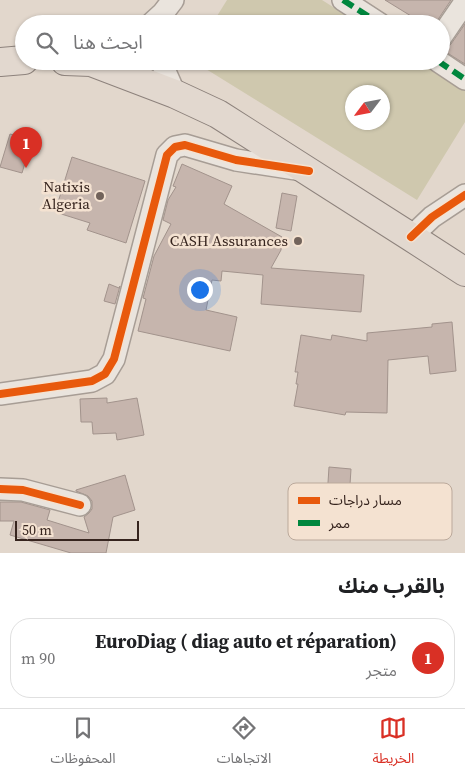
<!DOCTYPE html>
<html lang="ar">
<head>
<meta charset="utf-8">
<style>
	body { margin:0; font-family:"Source Serif 4","Noto Sans Arabic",serif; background:#f2f2f2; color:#202124; direction:rtl }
	.compass { position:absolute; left:345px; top:85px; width:45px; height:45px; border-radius:50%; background:#fff; box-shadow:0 1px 4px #0004; rotate:238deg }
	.scale { position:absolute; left:15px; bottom:12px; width:124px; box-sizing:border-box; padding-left:5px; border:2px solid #36241e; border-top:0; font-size:14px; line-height:18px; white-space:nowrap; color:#36241e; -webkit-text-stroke:4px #f4e2d1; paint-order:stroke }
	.you { position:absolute; left:199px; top:289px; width:18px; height:18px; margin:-12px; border:4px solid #fff; border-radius:50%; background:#1a73e8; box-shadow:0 0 0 8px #1a73e833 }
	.badge { display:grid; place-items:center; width:32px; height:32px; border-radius:50%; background:#d93025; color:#fff; font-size:16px; font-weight:700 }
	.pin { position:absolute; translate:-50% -41px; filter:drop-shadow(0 1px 2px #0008) }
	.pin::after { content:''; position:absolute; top:26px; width:18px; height:15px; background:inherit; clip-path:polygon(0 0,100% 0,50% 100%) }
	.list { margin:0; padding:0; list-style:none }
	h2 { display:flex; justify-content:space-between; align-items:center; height:65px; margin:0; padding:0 20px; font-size:21px }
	h2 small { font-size:16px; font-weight:400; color:#757577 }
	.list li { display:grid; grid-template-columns:32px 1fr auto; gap:15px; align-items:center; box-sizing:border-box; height:80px; margin:0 10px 10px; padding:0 10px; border:1px solid #e0e0e0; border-radius:20px }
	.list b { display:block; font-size:19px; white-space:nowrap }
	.list p { margin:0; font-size:16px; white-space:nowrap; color:#757577 }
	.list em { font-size:16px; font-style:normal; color:#757577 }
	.icon { flex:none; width:28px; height:28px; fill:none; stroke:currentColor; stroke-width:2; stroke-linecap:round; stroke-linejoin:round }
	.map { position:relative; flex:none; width:465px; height:553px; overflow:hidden; direction:ltr }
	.search { position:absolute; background:#fff; box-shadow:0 1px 4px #0004; left:15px; right:15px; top:15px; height:55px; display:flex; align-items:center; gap:12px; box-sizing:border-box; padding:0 18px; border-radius:28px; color:#757577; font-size:19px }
	.sheet { height:155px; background:#fff }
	nav { display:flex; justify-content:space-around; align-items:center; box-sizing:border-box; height:70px; border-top:1px solid #e0e0e0; background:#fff; font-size:14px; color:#757577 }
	nav a { display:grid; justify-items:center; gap:2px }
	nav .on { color:#d93025 }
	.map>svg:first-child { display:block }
	.cemetery { fill:#cfc8ae; fill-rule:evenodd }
	.building { fill:#c6b5ad; stroke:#a2938c }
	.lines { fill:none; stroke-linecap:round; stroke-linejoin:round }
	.minor-casing { stroke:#a79d95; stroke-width:24 }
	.major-casing { stroke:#8d827c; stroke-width:30 }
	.minor { stroke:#eae4dd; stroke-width:21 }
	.major { stroke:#e2d8cf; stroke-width:28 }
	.quiet { stroke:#00873e; stroke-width:6; stroke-dasharray:12 6; stroke-linecap:butt }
	.cycleway-casing { stroke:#f4e2d1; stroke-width:11 }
	.cycleway { stroke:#e8590c; stroke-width:8 }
	.poi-dot { fill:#72635b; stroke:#f4e2d1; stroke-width:2 }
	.labels { text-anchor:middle; stroke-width:5; stroke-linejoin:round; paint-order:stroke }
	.poi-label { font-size:15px; fill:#36241e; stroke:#f4e2d1; text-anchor:end }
	.key { fill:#f4e2d1; stroke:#bba99b; stroke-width:1 }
	.key-label { font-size:14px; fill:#36241e }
</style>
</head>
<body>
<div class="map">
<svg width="465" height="553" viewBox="0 0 465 553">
	<rect width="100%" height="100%" fill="#e2d7cc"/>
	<g class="cemetery">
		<path d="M227,0h95l38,24h-148z"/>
		<path d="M193,61h227l45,28v33l-48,78zM352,92h30v30h-30z"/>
	</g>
	<g class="building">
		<path d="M385,0h66l-16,24h-11z"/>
		<path d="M465,24v40l-24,-15 6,-1 4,-4z"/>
		<path d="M10,134l22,6 -10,33 -22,-6z"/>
		<path d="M72,157l73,24 -19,62 -39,-13 3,-7 -35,-11z"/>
		<path d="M182,164l50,22 -8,18 58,33 -1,13 -10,18 93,7 -3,37 -100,-8 2,-29 -41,-4 -1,10 -9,-1 -6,30 31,7 -7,34 -92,-20 8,-32 -3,-1 11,-42 17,-32 -8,-4 5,-20 8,-13 -3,-1z"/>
		<path d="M282,193l15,3 -6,35 -15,-3z"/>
		<path d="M109,284l10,4 1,-2 -5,18 -11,-3z"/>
		<path d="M452,322l4,49 -26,3 -2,-18 -40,4 -1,53 -41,-1 -1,3 -51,-9 4,-22h-2l2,-12h-3l6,-37 30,5 1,-5 35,6v-8l65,-6v-3z"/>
		<path d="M107,398v5l30,-5 7,37 -27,5 -1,-7 -23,1 -1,-12h-11l-1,-23z"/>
		<path d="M329,467l22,2 -2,31 -22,-2z"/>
		<path d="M125,475l10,35 -22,7 -7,36h-35l-61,-18 4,-14h-14v-19h21l29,8 -3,10 42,13 -5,-16 5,-4 3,-4v-8l-4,-5 -12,-5v-1z"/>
	</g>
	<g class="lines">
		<defs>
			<g id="minor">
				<path d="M343,0l37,24"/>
				<path d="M151,24l12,-11 10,-13"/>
				<path d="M441,37l24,-35"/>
				<path d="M163,61l1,8 11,25"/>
				<path d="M438,61l27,18"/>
				<path d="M411,237l21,-20 33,-22"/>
				<path d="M0,394l92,-13 13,-7 9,-15 53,-204 8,-8 10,-2 51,15 66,10"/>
				<path d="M0,489l23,1 57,15"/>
			</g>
			<g id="major">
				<path d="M65,61l26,1 84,32 43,20 193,123 54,35"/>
				<path d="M0,62l24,-2"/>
			</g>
		</defs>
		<use href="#minor" class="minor-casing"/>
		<use href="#major" class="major-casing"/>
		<use href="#minor" class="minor"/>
		<use href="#major" class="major"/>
		<g class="quiet">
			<path d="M343,0l37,24"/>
			<path d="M438,61l27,18"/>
		</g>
		<defs>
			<g id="cycleway">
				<path d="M411,237l21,-20 33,-22"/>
				<path d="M0,394l92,-13 13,-7 9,-15 53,-204 8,-8 10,-2 51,15 73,11"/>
				<path d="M0,489l23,1 57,15"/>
			</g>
		</defs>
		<use href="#cycleway" class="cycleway-casing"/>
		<use href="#cycleway" class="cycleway"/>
	</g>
	<g class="poi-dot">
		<circle cx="100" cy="196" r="5"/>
		<circle cx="298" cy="241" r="5"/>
	</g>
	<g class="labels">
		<g class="poi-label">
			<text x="90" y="192">Natixis<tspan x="90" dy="17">Algeria</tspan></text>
			<text x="288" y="246">CASH Assurances</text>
		</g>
	</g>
	<rect x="288" y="483" width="164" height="57" rx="8" class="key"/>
	<rect x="298" y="497" width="22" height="7" fill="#e8590c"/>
	<rect x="298" y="520" width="22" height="6" fill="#00873e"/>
	<g class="key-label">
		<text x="329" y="505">مسار دراجات</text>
		<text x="329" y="528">ممر</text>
	</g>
</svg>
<svg class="compass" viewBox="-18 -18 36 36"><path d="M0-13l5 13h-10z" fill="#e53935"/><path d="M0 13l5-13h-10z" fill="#757577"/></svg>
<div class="scale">50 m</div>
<div class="you"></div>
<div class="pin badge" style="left:26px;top:168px">1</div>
<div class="search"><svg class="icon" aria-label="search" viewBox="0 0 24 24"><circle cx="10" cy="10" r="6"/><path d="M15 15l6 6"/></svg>ابحث هنا</div>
</div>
<section class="sheet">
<h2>بالقرب منك<small></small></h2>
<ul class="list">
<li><span class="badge">1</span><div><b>EuroDiag ( diag auto et réparation)</b><p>متجر</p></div><em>90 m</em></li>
</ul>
</section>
<nav>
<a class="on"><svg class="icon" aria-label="map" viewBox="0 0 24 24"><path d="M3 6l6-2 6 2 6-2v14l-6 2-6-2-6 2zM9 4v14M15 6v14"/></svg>الخريطة</a>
<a><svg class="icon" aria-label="directions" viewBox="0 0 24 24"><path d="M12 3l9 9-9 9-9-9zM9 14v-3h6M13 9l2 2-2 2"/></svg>الاتجاهات</a>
<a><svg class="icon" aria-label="saved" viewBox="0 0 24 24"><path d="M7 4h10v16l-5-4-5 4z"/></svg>المحفوظات</a>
</nav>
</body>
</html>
